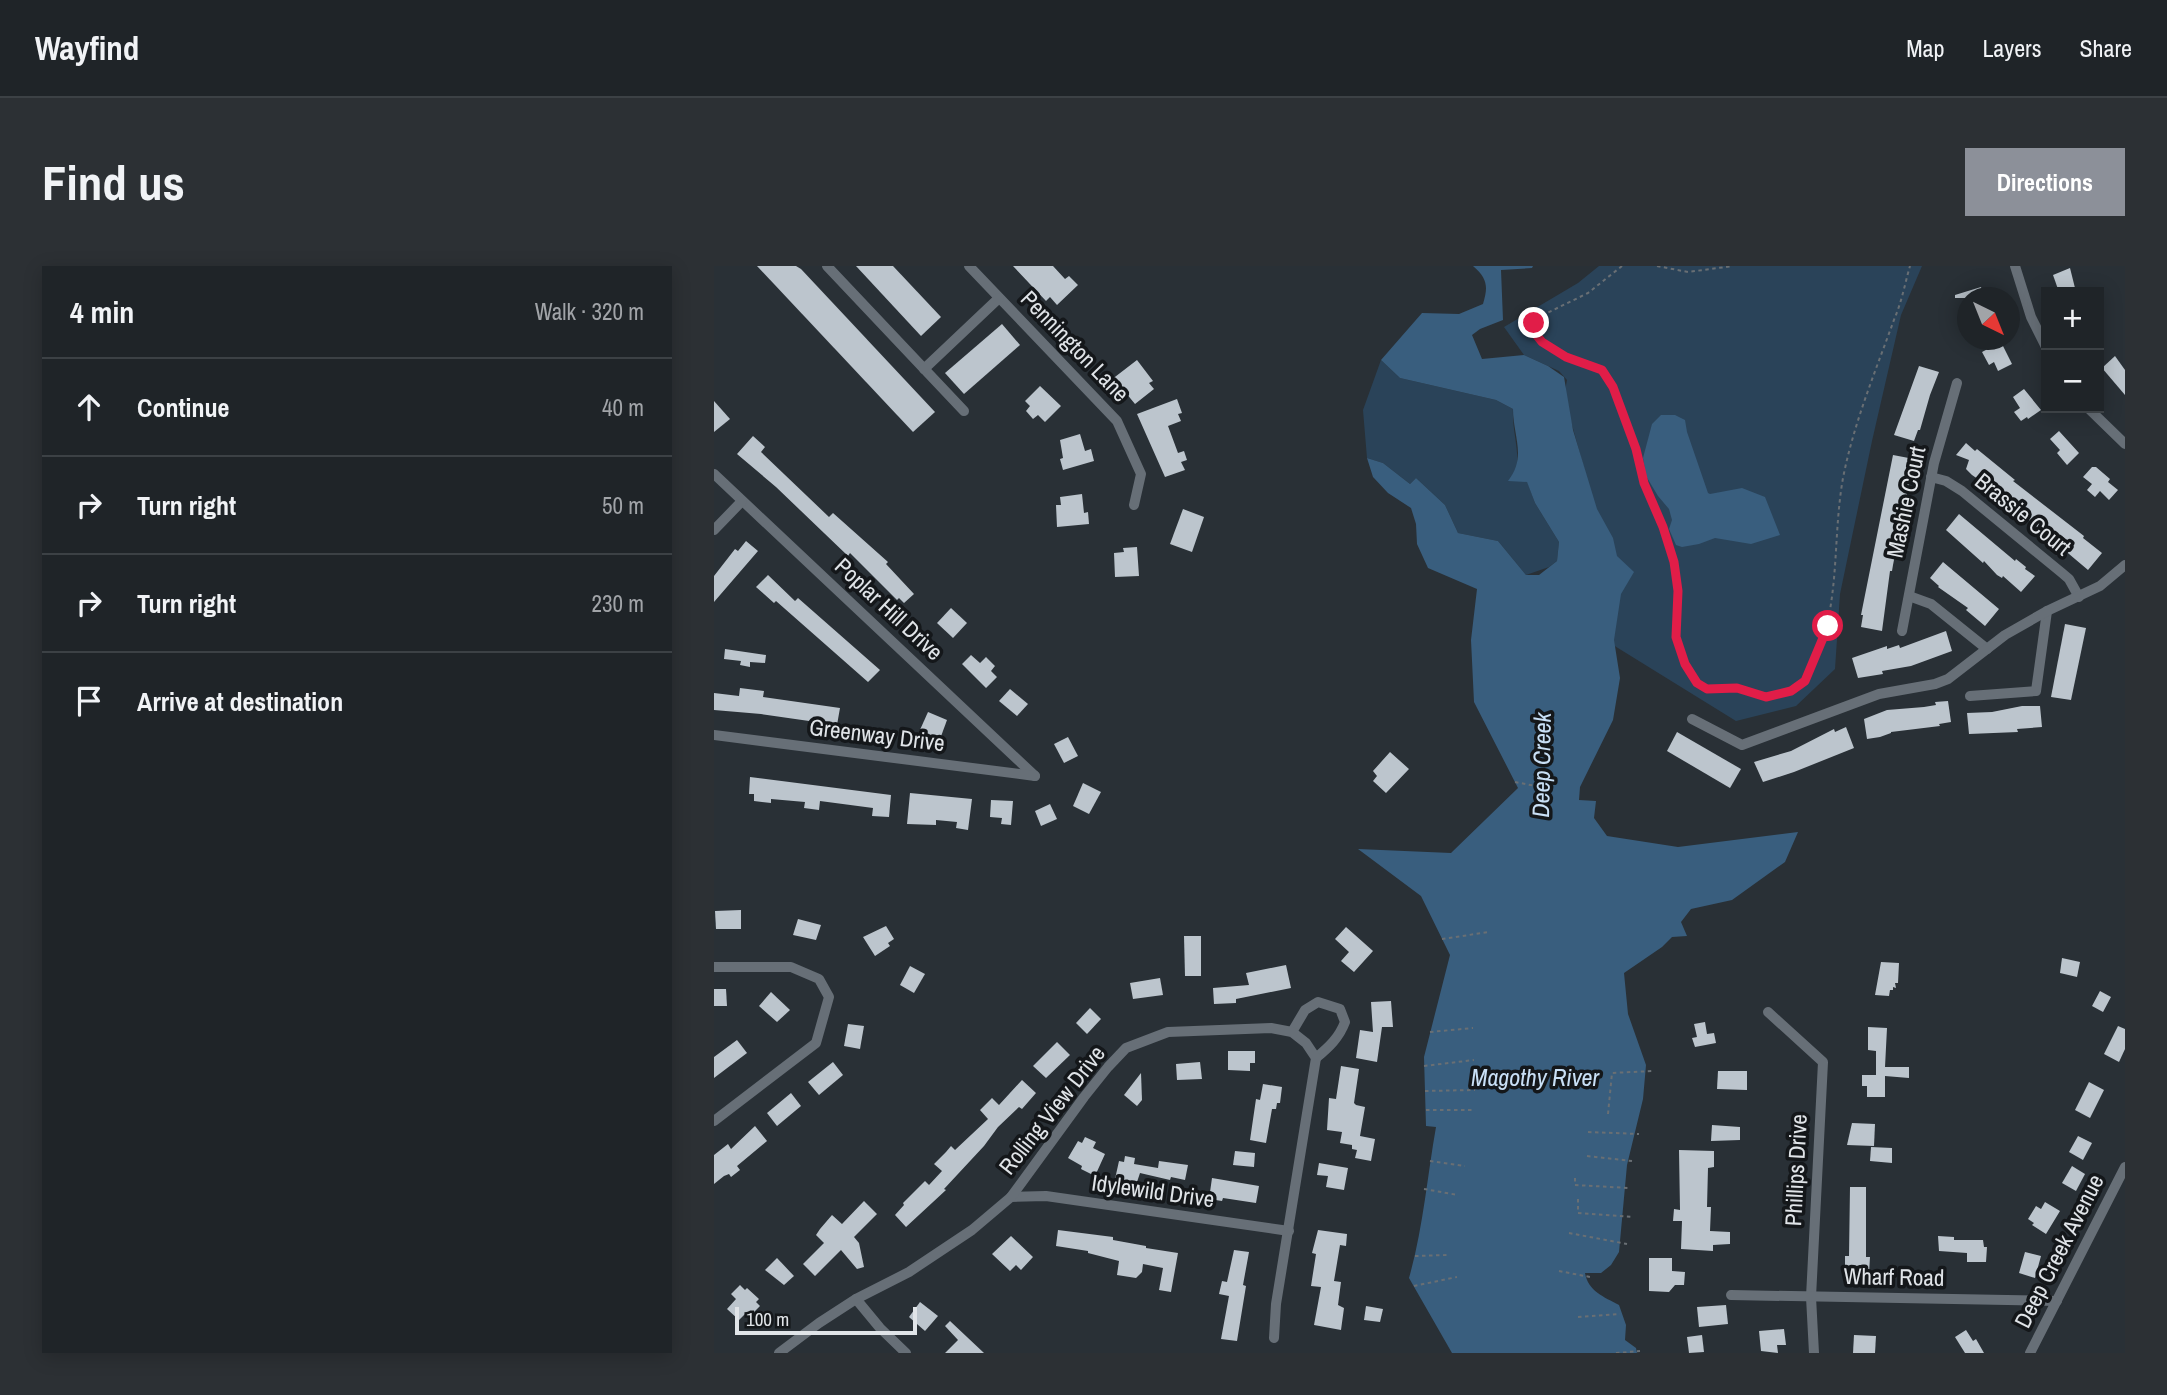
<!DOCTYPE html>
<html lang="en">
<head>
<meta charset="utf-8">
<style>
	body { margin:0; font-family:"Archivo Narrow",sans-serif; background:#2c3034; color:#f1f3f6 }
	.controls { position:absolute; right:21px; top:21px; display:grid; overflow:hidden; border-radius:0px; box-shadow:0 4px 18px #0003 }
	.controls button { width:63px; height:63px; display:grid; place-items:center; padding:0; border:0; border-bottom:2px solid #3c4145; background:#1f2428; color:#f1f3f6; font:35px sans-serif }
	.compass { position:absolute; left:1243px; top:21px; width:63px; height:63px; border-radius:50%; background:#1f2428; box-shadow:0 4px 18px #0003; rotate:137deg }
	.scale { position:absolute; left:21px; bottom:18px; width:182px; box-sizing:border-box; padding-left:7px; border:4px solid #e0e4e8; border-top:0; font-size:19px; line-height:24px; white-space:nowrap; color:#e0e4e8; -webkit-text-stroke:5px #14171a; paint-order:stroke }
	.stop { position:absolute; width:21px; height:21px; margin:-16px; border:5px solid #e11d48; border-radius:50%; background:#fff }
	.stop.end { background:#e11d48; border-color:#fff; box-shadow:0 2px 7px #0008 }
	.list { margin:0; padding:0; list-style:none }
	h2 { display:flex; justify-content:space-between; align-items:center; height:91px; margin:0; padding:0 28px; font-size:30px }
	h2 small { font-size:23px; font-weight:400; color:#a1a4a8 }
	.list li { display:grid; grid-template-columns:46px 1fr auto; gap:21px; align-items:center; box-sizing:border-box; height:98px; padding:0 28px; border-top:2px solid #3c4145 }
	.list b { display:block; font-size:26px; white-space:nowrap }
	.list em { font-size:23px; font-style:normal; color:#a1a4a8 }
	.icon { flex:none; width:38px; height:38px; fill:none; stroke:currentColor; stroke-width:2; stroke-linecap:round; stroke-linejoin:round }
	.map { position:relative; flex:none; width:1411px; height:1087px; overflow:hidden; border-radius:0px }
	header { display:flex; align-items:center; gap:42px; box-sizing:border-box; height:98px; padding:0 35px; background:#1f2428; border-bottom:2px solid #3c4145 }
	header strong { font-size:33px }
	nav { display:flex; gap:38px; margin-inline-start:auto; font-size:24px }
	.intro { display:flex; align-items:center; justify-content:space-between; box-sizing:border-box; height:168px; padding:0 42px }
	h1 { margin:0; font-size:49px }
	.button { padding:18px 32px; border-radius:0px; background:#8c9099; color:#fff; font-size:24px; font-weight:700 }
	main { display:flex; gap:42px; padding:0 42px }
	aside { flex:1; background:#1f2428; border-radius:0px; box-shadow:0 4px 18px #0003 }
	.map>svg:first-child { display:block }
	.green { fill:#2a4359 }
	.water { fill:#395e7e }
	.building { fill:#bcc5cd }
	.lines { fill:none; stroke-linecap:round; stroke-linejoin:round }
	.path { stroke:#696f74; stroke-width:2; stroke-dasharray:3.5 3.5; stroke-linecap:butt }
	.minor { stroke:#676f77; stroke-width:10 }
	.route { stroke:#e11d48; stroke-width:9 }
	.labels { text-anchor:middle; stroke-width:7; stroke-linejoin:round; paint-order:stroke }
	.street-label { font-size:23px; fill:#e0e4e8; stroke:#14171a }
	.water-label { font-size:24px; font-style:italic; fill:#c9e0f6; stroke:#14171a }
</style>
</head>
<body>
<header>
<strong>Wayfind</strong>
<nav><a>Map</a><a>Layers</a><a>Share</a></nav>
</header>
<div class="intro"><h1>Find us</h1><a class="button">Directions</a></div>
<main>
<aside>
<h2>4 min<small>Walk · 320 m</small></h2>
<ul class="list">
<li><svg class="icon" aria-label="ahead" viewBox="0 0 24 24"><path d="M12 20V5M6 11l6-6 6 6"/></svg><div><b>Continue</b></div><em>40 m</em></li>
<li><svg class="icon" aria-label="right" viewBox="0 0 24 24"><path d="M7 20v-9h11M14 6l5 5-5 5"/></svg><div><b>Turn right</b></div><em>50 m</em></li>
<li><svg class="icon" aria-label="right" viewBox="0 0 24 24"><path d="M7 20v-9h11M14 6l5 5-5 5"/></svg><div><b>Turn right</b></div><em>230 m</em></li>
<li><svg class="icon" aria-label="arrive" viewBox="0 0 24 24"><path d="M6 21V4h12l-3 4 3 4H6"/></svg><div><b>Arrive at destination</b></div></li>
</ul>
</aside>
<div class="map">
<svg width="1411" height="1087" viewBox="0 0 1411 1087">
	<rect width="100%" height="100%" fill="#293036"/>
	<g class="green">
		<path d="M885,0h323l-21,49 -29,126 -32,153 -5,75 -39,37 -60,15 -131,-81 -13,-143 -28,-101 3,-16 -8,-9 -35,-16 -20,-28 74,-44z"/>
		<path d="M667,94l19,18 96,22 17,9c-1,22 6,37 4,61l10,11 8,22 24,39 -2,19 -8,6 -23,8 -28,-34 -40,-8 -13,-28 -29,-27 -6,6 -27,-21 -16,-5 -4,-48z"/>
	</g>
	<g class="water">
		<path d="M759,0h60l-1,2 -31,2 2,50 -23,9 -8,6 10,24 42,-4 24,11 16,11 9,53 24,79 16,29 4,18 17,16 -13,22 -7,46 6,38 -7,42 -33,67 -1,13 17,1 -2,17 13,18 71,11 120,-15 -13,30 -53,38 -41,9 -10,13 6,14 -15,1 -10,10 -38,26 4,41 18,51 -3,34 -16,66 -8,87 -8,13 -10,8h-16c3,18 19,24 34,32l7,20 -1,15 11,8 1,5h-185l-43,-75c14,-49 18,-100 27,-151l-10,-1 -2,-69 26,-102 -29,-59 -63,-47 93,4 67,-65 -44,-86 -3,-62 6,-51 -49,-21 -11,-24 -1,-20 -5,-16 -23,-15 -15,-16 -6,-19 16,5 27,21 6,-6 29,27 13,28 40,8 28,34h13l18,-14 2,-19 -24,-39 -8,-21 -19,-1c19,-24 5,-45 5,-72l-17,-9 -96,-22 -19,-18 41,-47 37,1 24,-10c5,-17 5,-25 -10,-38z"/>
		<path d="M947,149h14l10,5 2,12 21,61 2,1 32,-6 23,9 15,38 -29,9 -36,-6 -16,6 -17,3 -6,-2 -7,-16 3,-9 -3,-11 -11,-13 -12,-20 -3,-18 9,-34z"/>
	</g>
	<g class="building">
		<path d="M43,0h39l5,3 134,143 -22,20z"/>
		<path d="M142,0h37l48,51 -20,19z"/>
		<path d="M299,0h40l12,13 4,-3 9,9 -21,20 -7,-8 -4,4z"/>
		<path d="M1356,2l6,24h-17l-6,-17z"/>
		<path d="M1267,21l3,11h-29v-3z"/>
		<path d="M288,58l18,21 -56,49 -19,-21z"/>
		<path d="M1287,76l11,22 -14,7 -4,-9 -5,3 -7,-13z"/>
		<path d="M1401,90l10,14v25l-23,-27z"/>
		<path d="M423,94l16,21 -4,2 5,6 -19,15 -14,-17 -3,2 -7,-9z"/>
		<path d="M1205,100l20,6 -9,23 -10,35h-2l-4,11 -20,-6z"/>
		<path d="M326,120l21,20 -16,16 -7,-7 -5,4 -7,-8 4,-5 -5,-5z"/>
		<path d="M1310,123l17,21 -13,9 -1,-2 -6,4 -7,-9 6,-4 -7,-11z"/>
		<path d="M463,133l5,14 -4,1 3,7 -13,5 10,27 6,-2 3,9 -6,2 4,8 -20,7 -28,-63z"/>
		<path d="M0,135l16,18 -16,13z"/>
		<path d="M1345,165l20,22 -12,12 -10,-12 3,-3 -10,-11z"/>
		<path d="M366,168l5,17 6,-2 3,12 -31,9 -3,-11 3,-1 -3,-18z"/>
		<path d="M39,170l12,11 -4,5 68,65 4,-4 55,49 -2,2 28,30 -10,9 -5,-5 -2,2 -47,-47 -2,3 -72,-69 -39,-33z"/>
		<path d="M1252,177l9,8 2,-2 38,31 -2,1 71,55 -1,2 19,15 -14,17 -97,-82 -19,-13 -6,-6 3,-9 -13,-5z"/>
		<path d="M1179,189l21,4 -21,106 -1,6h-2l-8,60 -21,-4 2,-12h-2z"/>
		<path d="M1378,201h4l14,12 -2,3 10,8 -9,10 -9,-9 -5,6 -8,-7 5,-6 -9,-7z"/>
		<path d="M368,228l2,19 4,-1 1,12 -32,3 -1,-22h5l-1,-8z"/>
		<path d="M469,243l21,8 -12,35 -22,-8z"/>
		<path d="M1245,248l56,47 1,-2 10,8 -1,2 10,7 -14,16 -18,-16 -1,2 -5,-3 -13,-14 -1,2 -37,-33z"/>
		<path d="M32,275l12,10 -44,51v-26l21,-27 3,2z"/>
		<path d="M423,281l2,29 -24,1 -1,-24 10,-1 -1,-4z"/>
		<path d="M1229,296l56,47 -14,17 -19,-16 2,-2 -30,-21 1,-1 -9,-8z"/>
		<path d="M54,309l27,26 3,-3 82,72 -12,12 -92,-81 -2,2 -18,-16z"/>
		<path d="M237,342l16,15 -14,15 -16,-15z"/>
		<path d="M1351,358l21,4 -15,72 -20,-3z"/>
		<path d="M1232,365l6,20 -41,15 -29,5 1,3 -25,4 -6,-20 35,-12v3l12,-4 1,3z"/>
		<path d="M11,383l41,6 -1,8 -15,-1v5l-10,-2 1,-4 -17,-2z"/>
		<path d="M257,389l9,8 6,-6 9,9 -4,5 6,6 -11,11 -24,-24z"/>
		<path d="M26,422l24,3 -1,6 77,11 -3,17 -76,-11 -47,-4v-17l25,3z"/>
		<path d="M296,423l18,15 -11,12 -18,-15z"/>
		<path d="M1234,435l3,21 -12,2 1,2 -49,6v1l-11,4 -13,2 -3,-20 23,-9 37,-3 12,-2 -1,-3z"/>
		<path d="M1308,440h18l2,21 -25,2 1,3 -49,2 -2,-21 25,-1z"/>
		<path d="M214,446l19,8 -11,30 -21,-9z"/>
		<path d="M1132,461l8,21 -60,24 -31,10 -9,-20 37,-11 43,-22 1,3z"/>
		<path d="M963,466l64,37 -11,19 -63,-37z"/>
		<path d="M354,471l10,19 -14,7 -10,-19z"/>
		<path d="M676,486l19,17 -23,24 -13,-12 4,-5 -4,-5z"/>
		<path d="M36,511l141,18 -2,22 -17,-1 1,-8 -53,-7 -1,9 -15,-2 1,-6 -34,-3v4l-17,-2v-7h-5z"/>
		<path d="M369,517l18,9 -12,22 -16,-8z"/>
		<path d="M196,527l62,6 -4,31 -12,-2 1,-6 -21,-2v5l-29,-1z"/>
		<path d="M277,534l22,1 -2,24 -10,-1 1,-6 -12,-1z"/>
		<path d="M336,538l7,15 -16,7 -6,-15z"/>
		<path d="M27,644v19h-25l-1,-18z"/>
		<path d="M84,653l23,6 -5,15 -23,-5z"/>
		<path d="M172,660l8,13 -6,4 2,3 -15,10 -12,-19z"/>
		<path d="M632,661l27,24 -19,21 -13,-11 8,-9 -14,-13z"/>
		<path d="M470,670h17v40h-16z"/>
		<path d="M1348,692l18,4 -3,15 -17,-4z"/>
		<path d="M1167,696l18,1 -1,20h-3l1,5 -3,-1v3h-3l-1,6 -14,-1z"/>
		<path d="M572,699l5,23 -55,11v4l-22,1 -1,-16 36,-3 -3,-12z"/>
		<path d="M196,700l15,8 -11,19 -14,-8z"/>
		<path d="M446,712l3,17 -30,4 -3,-16z"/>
		<path d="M0,723h12l1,17h-13z"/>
		<path d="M1386,725l11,6 -8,15 -11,-6z"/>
		<path d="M57,726l19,18 -13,12 -18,-16z"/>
		<path d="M677,735l2,26h-11l-5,35 -21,-4 4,-28 13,2 -2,-30z"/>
		<path d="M376,742l11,11 -14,15 -11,-11z"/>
		<path d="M991,756l2,12 7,-1 2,10 -21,4 -3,-9 5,-1 -3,-13z"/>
		<path d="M134,758l16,2 -4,23 -16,-3z"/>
		<path d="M1404,760l7,3v20l-6,13 -15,-8z"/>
		<path d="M1154,761l19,1 -2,39h24v11l-24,-2v21h-18v-11h-5v-11h14v-24l-8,-1z"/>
		<path d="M23,774l10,13 -33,25v-21z"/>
		<path d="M343,776l13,13 -24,23 -13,-12z"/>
		<path d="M514,785h27v12h-5v8l-22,-1z"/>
		<path d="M119,796l10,13 -24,20 -11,-13z"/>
		<path d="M486,796l2,17 -25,1 -1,-16z"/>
		<path d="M627,800l18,3 -5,34 2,2 9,2 -5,29 15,3 -4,22 -16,-3 2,-8 -5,-1v-4l-12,-2 2,-11 -15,-2 2,-32 7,1z"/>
		<path d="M1004,805h29v19l-30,-1z"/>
		<path d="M427,807l1,27 -5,6 -13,-11z"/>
		<path d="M308,814l14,13 -14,16 -3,-2 -21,20 -14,19 -40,43 2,1 -40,37 -11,-12 9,-10 -1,-2 22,-22 4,4 13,-14 -8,-7 12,-12 5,-6 4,4 33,-31 -8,-9 12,-12 7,7z"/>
		<path d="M1375,816l15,8 -14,28 -15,-8z"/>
		<path d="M549,818l19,3 -2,16h-3l-1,6h-4l-6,34 -16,-3 6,-41 4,1z"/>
		<path d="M77,827l10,13 -24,20 -10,-13z"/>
		<path d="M1138,857l23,1 -1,22 -27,-1z"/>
		<path d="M998,859l28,2v13l-29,1z"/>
		<path d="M41,860l12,15 -30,25 3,4 -9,7 -2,-3 -5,2 -10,8v-29l14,-11 3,5z"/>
		<path d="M1364,870l14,7 -9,17 -14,-8z"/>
		<path d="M371,871l11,5 -3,6 12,6 -10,22 -14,-7 1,-3 -14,-8 10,-17 4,2z"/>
		<path d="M1157,881l21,1v15l-22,-2z"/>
		<path d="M965,884l35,1v16l-6,1 -1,39h4l-1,24 20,1v12l-17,1v6l-32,-2 1,-28h-9l1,-12 6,1z"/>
		<path d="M521,885l20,2 -1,14 -21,-2z"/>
		<path d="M411,890l10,2 -1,6 24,4 1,-7 29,4 -3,15 -14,-3 -1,3 -30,-7 -4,12 -15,-2v-3l-6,-1 4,-18 5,1z"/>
		<path d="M605,897l29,5 -4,22 -18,-3 2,-11 -11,-1z"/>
		<path d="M1358,900l13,8 -9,17 -14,-8z"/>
		<path d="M498,912l47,8 -3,17 -33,-5 -1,3 -13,-2z"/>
		<path d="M1136,921h16v70h4l-1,17 -21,-1v-5h-3v-12h4z"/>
		<path d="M150,935l13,13 -23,23 5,6 5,24 -7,2 -16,-19 -26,26 -12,-12 21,-21 -8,-8 4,-6 12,-14 10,9z"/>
		<path d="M1331,936l15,9 -14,23 -14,-9 2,-2 -6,-4 8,-13 5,3z"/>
		<path d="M344,964l55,7v3l33,6v2l32,5 -7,39 -12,-2 4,-22 -20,-4 -1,8 -6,6 -19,-3 2,-14 -31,-8v-2l-32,-5z"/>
		<path d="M604,964l29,4 -1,12 -6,-1 -6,36 7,1 -3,23 6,3 -3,22 -27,-5 7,-38 -10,-1 5,-32 -4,-1z"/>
		<path d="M297,970l22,21 -12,13 -5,-5 -6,6 -18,-17z"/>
		<path d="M1224,970l16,1v3h29l1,7h3l-1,15h-19v-9l-28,-2z"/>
		<path d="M520,984l15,2 -6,33 3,1 -9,55 -16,-2 8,-43 -10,-2 3,-13 5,1z"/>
		<path d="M1311,986l16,4 -6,22 -16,-5z"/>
		<path d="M63,992l17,18 -10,9 -19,-15z"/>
		<path d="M935,992h23v13l13,1 -1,13h-9l-6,7 -20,-1z"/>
		<path d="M26,1019l5,5 2,-2 12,11 -3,3 4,4 -11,11 -3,-4 -7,7 -12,-11 9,-10 -5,-5z"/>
		<path d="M206,1036l18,14 -13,15 -16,-14z"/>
		<path d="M1012,1039l2,19 -29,3 -2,-20z"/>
		<path d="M652,1040l17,3 -3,13 -16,-2z"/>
		<path d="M236,1055l34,32h-39l13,-13 -13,-14z"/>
		<path d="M1070,1063l2,16h-9l1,8 -17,-2 -2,-20z"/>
		<path d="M1252,1064l7,11 3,-2 8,14h-19l-10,-16z"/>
		<path d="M988,1069l2,17 -15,1 -2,-16z"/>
		<path d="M1140,1069l22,1 -1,17h-22z"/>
	</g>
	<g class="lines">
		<g class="path">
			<path d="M908,0l-34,27 -47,23 -9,10c11,36 58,28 73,47 15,19 22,51 30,73 4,12 5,24 9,36 9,27 23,52 30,79 12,43 -10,77 20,118 11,16 28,7 44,9 9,1 16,7 25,8 11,2 32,-4 40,-12 5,-5 9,-16 12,-23 26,-59 17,-121 28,-183 11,-56 33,-108 52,-161 7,-16 10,-34 15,-51"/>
			<path d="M943,0l31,6 45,-6"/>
			<path d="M801,516l26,5"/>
			<path d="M728,673l47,-7"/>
			<path d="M716,766l43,-4"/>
			<path d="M710,800l50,-6"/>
			<path d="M711,825l50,-1"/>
			<path d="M712,844h47"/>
			<path d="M894,848l4,-41 40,-2"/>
			<path d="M874,866l51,2"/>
			<path d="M873,890l45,5"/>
			<path d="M716,895l35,5"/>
			<path d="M861,912v7l54,3"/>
			<path d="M710,923l34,6"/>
			<path d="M864,933v14l55,4"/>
			<path d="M855,967l58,11"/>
			<path d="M701,990l32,-1"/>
			<path d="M845,1005l31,6"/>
			<path d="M700,1020l43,-9"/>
			<path d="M864,1051l42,-3"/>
			<path d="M902,1087l24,-2"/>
		</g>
		<g class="minor">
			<path d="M113,0l137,145"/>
			<path d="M255,0l148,155 24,53 -7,31"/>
			<path d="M1301,0l16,51 15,30"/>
			<path d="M210,103l75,-71"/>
			<path d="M1374,142l37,36"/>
			<path d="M0,208l321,302"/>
			<path d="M1217,211l15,4 16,10 100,82 7,6 10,18"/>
			<path d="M0,264l28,-29"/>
			<path d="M1195,330l22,8 56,45"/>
			<path d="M1188,365l32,-168 23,-80"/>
			<path d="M1256,430l66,-5 11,-80"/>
			<path d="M978,453l50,26 137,-51 56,-10 13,-5 57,-44 42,-24 53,-25 25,-21"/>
			<path d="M0,469l321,41"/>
			<path d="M0,701h77l28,12 10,18 -13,46 -102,78"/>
			<path d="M1054,746l55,50 -12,235 3,56"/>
			<path d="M578,766l13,-22 13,-8 22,7 5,13c-6,16 -16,25 -29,36"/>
			<path d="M297,931l35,-1 243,35"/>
			<path d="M1017,1029l326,6"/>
			<path d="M142,1033l24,29 26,25"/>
			<path d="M65,1087l40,-30 37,-24 53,-27 63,-42 39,-33 73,-100 24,-30 18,-19 42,-16 103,-4 21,4 14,11 10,15 -40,246 -2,34"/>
			<path d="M1316,1087l95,-186"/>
		</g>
	</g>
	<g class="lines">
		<path class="route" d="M820,57v9l8,10 24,15 36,13 11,17 23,62 8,34 19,44 11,35 4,29 -2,46 9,27 12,19 10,6 30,-1 29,9 25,-6 14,-10 23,-55"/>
	</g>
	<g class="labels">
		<g class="street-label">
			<text transform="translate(361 80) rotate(46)" y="8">Pennington Lane</text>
			<text transform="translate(1192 236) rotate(-78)" y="8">Mashie Court</text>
			<text transform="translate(1309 248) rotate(39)" y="8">Brassie Court</text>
			<text transform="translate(175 343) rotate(43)" y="8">Poplar Hill Drive</text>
			<text transform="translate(163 469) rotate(7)" y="8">Greenway Drive</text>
			<text transform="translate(338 844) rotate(-52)" y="8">Rolling View Drive</text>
			<text transform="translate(1082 904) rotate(-87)" y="8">Phillips Drive</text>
			<text transform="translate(439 925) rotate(8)" y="8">Idylewild Drive</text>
			<text transform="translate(1345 985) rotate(-63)" y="8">Deep Creek Avenue</text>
			<text transform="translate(1180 1011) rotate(1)" y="8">Wharf Road</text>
		</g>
		<g class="water-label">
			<text transform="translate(828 499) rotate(-89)" y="8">Deep Creek</text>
			<text x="821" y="820">Magothy River</text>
		</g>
	</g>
</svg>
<div class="controls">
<button>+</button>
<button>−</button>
</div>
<svg class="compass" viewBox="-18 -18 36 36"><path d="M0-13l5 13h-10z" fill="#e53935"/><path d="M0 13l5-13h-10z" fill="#a1a4a8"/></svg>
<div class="scale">100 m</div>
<div class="stop" style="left:1114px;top:360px"></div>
<div class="stop end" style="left:820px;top:57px"></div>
</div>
</main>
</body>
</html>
